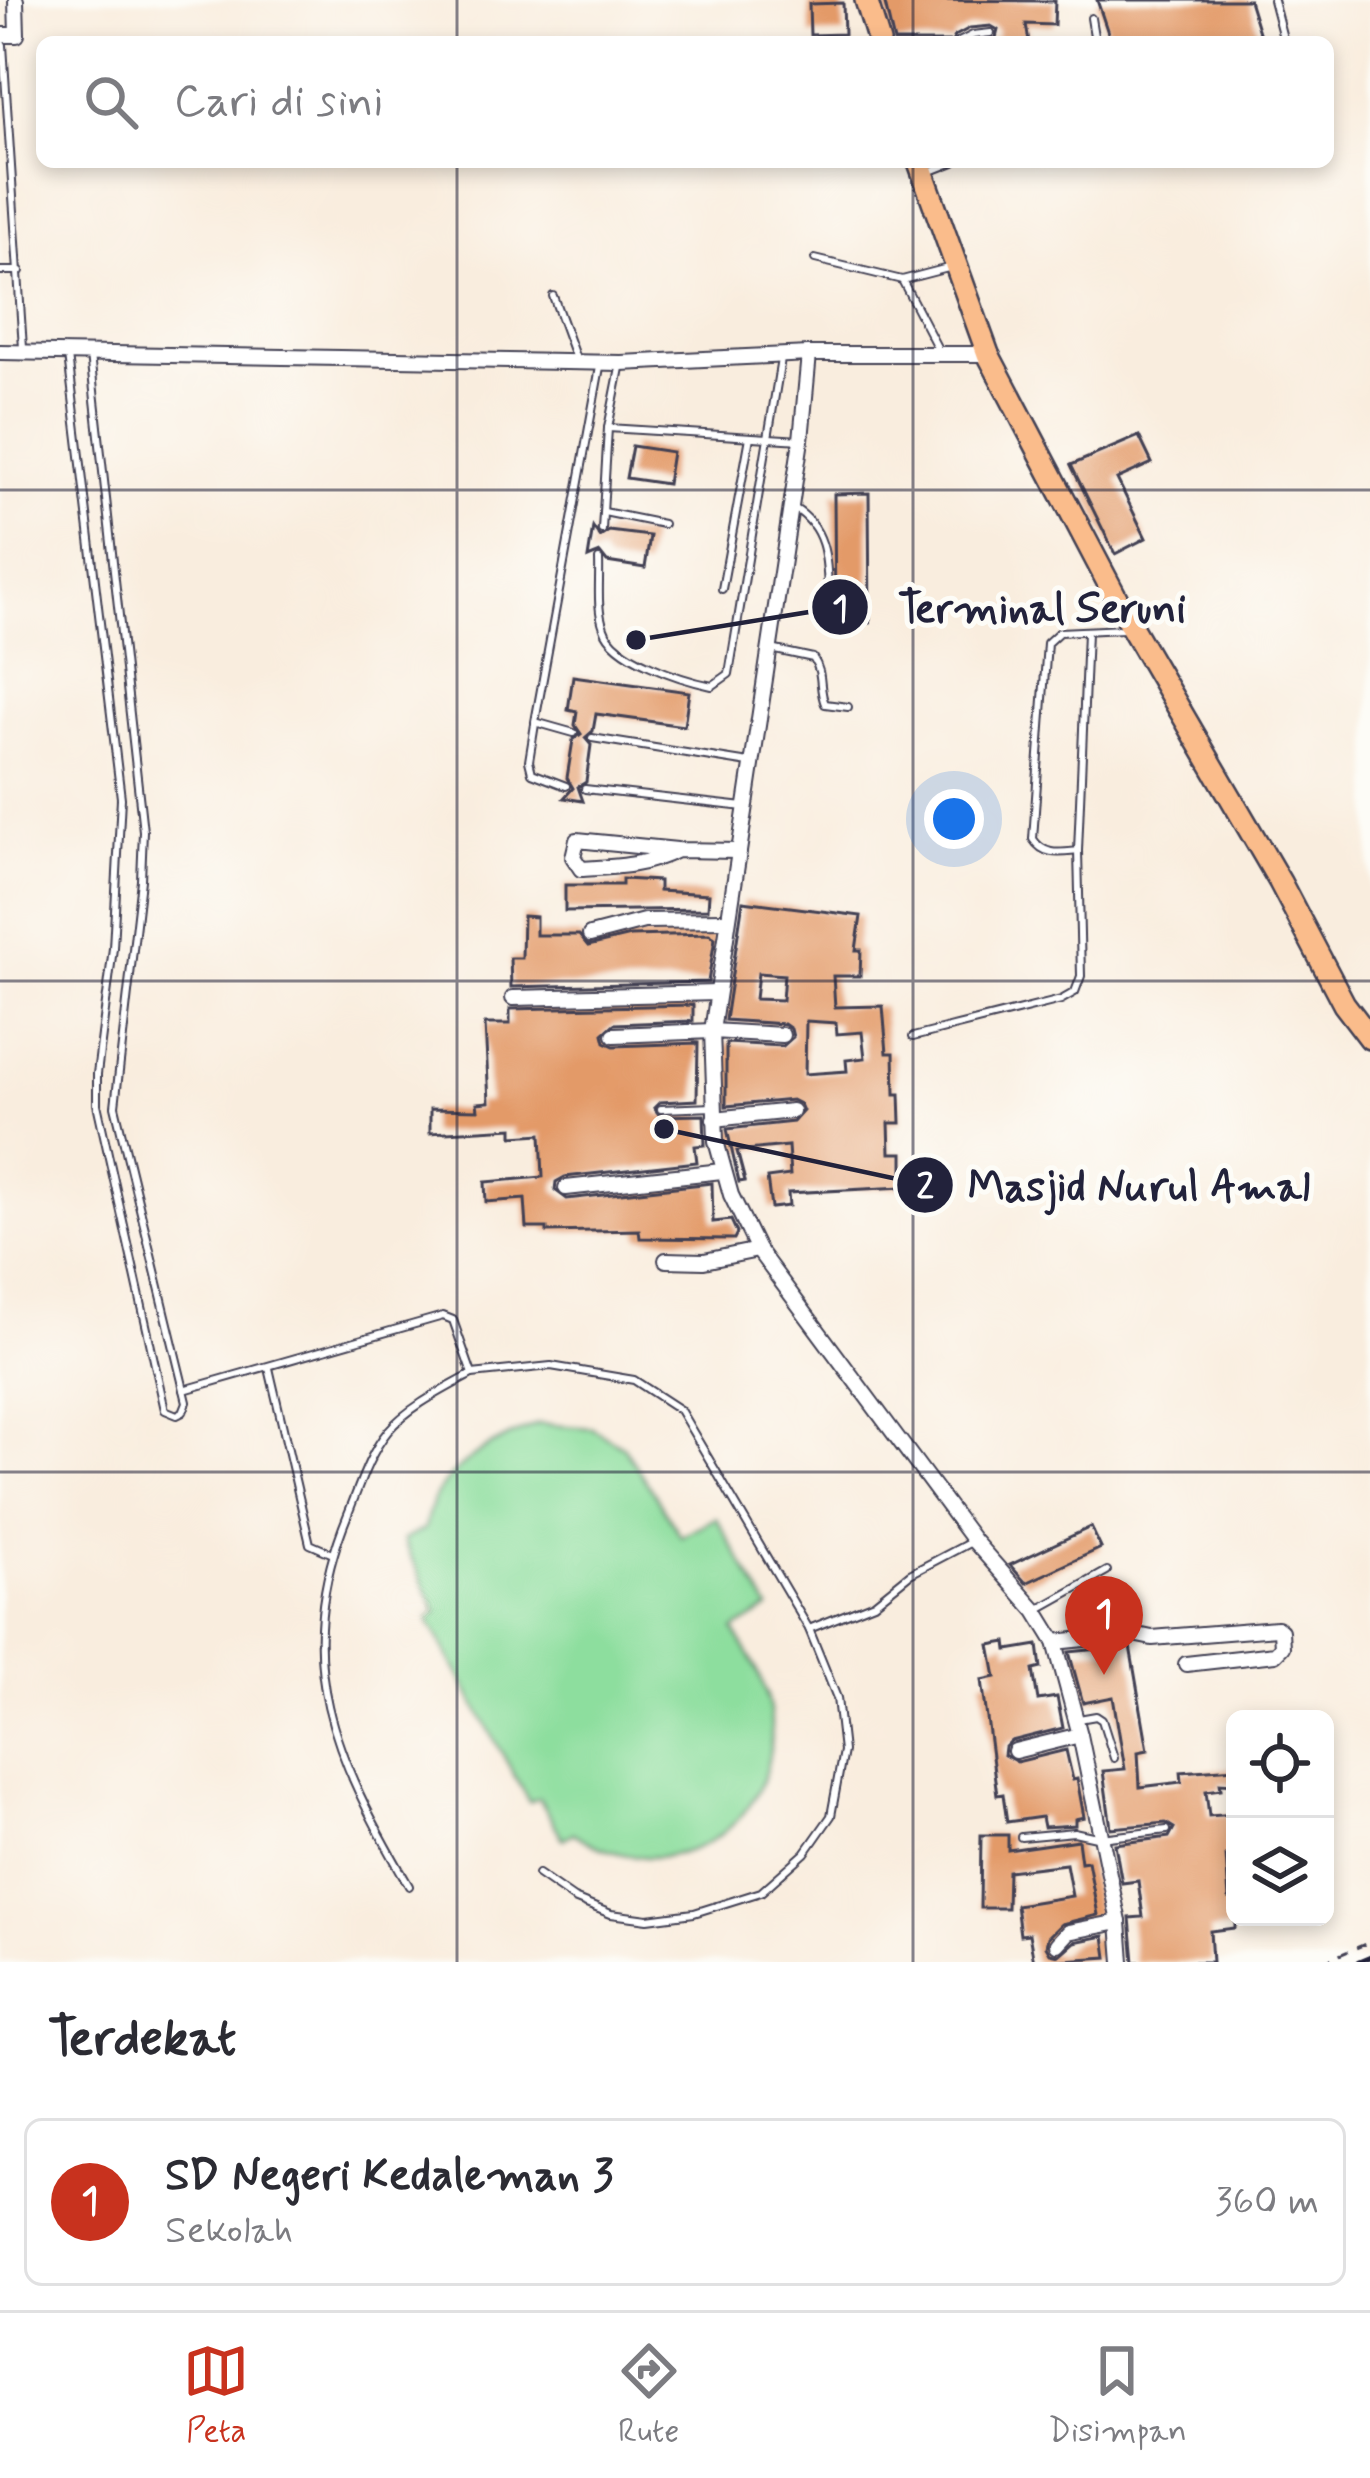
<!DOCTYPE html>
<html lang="id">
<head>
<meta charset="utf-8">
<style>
	body { margin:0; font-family:Mynerve,sans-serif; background:#f7f7f7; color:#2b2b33 }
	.controls { position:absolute; right:36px; bottom:36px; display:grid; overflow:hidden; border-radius:18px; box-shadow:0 6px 18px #0003 }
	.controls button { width:108px; height:108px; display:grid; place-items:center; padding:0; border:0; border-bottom:3px solid #e1e1e2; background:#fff; color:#2b2b33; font:60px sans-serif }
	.you { position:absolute; left:954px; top:819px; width:42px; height:42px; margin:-30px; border:9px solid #fff; border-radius:50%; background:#1a73e8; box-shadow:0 0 0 18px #1a73e833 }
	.badge { display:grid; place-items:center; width:78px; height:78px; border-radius:50%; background:#c8321e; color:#fff; font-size:39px; font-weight:700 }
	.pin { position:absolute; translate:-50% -99px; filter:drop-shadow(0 3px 6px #0008) }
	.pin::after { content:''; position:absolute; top:63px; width:42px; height:36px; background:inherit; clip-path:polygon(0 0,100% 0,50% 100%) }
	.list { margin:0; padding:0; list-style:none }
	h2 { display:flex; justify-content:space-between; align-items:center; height:156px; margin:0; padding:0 48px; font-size:51px }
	h2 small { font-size:39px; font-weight:400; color:#7c7c81 }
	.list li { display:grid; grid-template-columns:78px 1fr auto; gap:36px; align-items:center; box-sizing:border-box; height:168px; margin:0 24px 24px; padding:0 24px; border:3px solid #e1e1e2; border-radius:18px }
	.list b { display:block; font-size:45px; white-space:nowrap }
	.list p { margin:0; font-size:39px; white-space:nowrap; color:#7c7c81 }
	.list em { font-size:39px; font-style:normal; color:#7c7c81 }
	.icon { flex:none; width:66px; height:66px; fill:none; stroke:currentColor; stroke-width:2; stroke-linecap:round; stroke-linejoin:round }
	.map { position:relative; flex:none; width:1370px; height:1962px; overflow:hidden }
	.search { position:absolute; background:#fff; box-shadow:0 6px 18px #0003; left:36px; right:36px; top:36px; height:132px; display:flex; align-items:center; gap:30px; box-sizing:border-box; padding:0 42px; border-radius:18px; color:#7c7c81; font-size:45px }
	.sheet { height:348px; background:#fff }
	nav { display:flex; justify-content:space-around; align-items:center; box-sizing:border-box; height:168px; border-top:3px solid #e1e1e2; background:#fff; font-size:33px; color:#7c7c81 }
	nav a { display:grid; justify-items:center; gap:6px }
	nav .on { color:#c8321e }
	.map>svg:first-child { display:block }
	.pitch { fill:#8dde9e; stroke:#58806c; stroke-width:3 }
	.building { fill:#e39a68; fill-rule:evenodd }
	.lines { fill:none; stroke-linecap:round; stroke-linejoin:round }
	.service-casing { stroke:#424053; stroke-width:10 }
	.minor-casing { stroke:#424053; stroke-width:18 }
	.trunk-casing { stroke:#424053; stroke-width:26 }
	.path { stroke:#424053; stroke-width:3; stroke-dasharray:9 9; stroke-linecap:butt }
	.service { stroke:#fff; stroke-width:6 }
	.minor { stroke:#fff; stroke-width:14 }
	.trunk { stroke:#fabc8b; stroke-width:21 }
	.rail { stroke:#22223b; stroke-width:4.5 }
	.grid { fill:none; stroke:#22223b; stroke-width:3; stroke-opacity:0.55 }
	.leader { fill:none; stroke:#22223b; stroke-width:4.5 }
	.callout-dot { fill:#22223b; stroke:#fdfcf7; stroke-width:4.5 }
	.mark-label { font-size:36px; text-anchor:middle; font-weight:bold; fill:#fff }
	.callout-label { font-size:42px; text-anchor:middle; font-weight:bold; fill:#22223b; stroke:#fdfcf7; stroke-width:10; stroke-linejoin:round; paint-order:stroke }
</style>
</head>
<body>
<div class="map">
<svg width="1370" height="1962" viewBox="0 0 1370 1962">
	<rect width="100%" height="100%" fill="#fdfcf7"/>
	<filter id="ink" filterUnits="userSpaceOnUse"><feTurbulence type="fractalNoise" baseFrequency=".00833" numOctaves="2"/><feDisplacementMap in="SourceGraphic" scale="24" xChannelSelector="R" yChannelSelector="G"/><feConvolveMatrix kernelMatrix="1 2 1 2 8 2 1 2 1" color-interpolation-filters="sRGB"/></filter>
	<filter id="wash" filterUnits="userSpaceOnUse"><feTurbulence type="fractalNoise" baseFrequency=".004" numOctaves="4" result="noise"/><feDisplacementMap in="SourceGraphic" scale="48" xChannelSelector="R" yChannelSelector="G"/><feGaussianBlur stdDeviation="2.7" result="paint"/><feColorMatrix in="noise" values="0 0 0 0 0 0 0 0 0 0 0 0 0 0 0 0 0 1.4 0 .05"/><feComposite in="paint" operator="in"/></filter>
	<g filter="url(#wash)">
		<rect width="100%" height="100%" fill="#f9edde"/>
		<path class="pitch" d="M538,1424l54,4 32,19 57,89 35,-18 53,91 -35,21c18,30 36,56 37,93 5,111 -106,170 -198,110l-10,6 -24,-41 -10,4 -101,-183 9,-7 -34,-72 22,-11c7,-58 65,-86 113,-105z"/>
		<g id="blocks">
			<g class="building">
				<path d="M884,0l171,1 -1,24 -28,-1 3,18h-51l18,-4 2,-8 -7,-4 -21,2 -15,8 -3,6h-58z"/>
				<path d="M1097,0h152l13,42h-151z"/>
				<path d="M843,3l1,31 -34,1 -1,-31z"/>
				<path d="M1139,436l13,27 -35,16 29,59 -31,16 -44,-89z"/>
				<path d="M632,446l40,6 -5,32 -41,-6z"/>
				<path d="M869,493l1,130h-35l-1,-129z"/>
				<path d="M593,527l7,10 9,-6 41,5 -5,32 -38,-6 -7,-9 -12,5z"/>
				<path d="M573,676l116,16 -5,34 -88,-12 -3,17 -8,7 6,7 -5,37 -8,5 5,14 -19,-3 9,-10 -6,-10 6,-38 8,-6 -6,-9 2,-13 -9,-2z"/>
				<path d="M622,879l37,2v10l50,3 -1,15 -143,2v-26h57z"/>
				<path d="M743,901l118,15 -5,34h5l-1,26h-27l2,31 48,-1 4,47h7l1,41h5l1,29h-12l1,30h13v34l-115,6 1,13 -18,2 -4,-30 23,-3 -2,-29 -51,5 8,30 -6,1 -12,-53 66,-7 10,-11 -3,-7 -8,-4 -66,6v-63l57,3 10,-9 -2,-8 -7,-5 -59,-4zM758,973l26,2 -2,25 -27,-1zM806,1021l30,2 1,11 25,-2 3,26 -19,2 1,11 -42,3z"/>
				<path d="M523,916l13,1v18h43l9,11 42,-10 79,-2 6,4 -7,44 -197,5 -1,-29h12z"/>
				<path d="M693,1005v16l-79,3 -11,10 2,8 9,4 84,-3 -1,57 -37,2 -6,6 6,8 44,-1 1,30 -10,1 2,16 -132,15 -9,5 -1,8 12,9 145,-16 1,39 18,-2 6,13 -3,6 -94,-1 -1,-8 -92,2v-4h-20l-2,-29 -39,3 -1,-20 58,-5 -2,-43 -28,2v-8l-83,5v-24l48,1 -1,-7 12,-1 -4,-78h25v-15z"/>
				<path d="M1091,1527l10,21 -75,35 -16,-18z"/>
				<path d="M1007,1642l1,8 30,-5 3,23 -8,2 5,30 19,-3 6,31 -52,13 -6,6 -1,8 13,7 49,-12 7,30 4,-1 7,38 -9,2v6l-31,2 -2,-10 -35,5 -4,-28 -6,1 -15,-115 14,-3 -6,-32z"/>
				<path d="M1130,1646l18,104 -10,2 2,35 42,-5 -1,-10 54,-4v16l-15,-1 1,6 -15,2 3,25 26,-2v40l-9,1 3,44 6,-1v30l-25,3 2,31h-78l-4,-44 13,-1 -5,-36 -16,2 -7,-39 54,-7 5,-9 -8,-5 -55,5 -8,-57 22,-2 -12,-72 -30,6 -14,-51z"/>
				<path d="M981,1835h27v15l70,-10 3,22 7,-1 10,54 -37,9 -13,13 -2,9 4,7 9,2 15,-13 30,-6 3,21 -73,5 -5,-28 -9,1 -4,-30 56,-9 -6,-32 -58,7 -1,37h-27z"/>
			</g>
		</g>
	</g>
	<g filter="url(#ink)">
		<use href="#blocks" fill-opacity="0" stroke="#424053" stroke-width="3"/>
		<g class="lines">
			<defs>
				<g id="service">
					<path d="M1273,0l11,42"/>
					<path d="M1091,18l4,24"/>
					<path d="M959,42l14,-7 18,-2"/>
					<path d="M3,45l20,303"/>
					<path d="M926,173l28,-11"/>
					<path d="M815,259l87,21 50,-13"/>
					<path d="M0,271h20"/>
					<path d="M902,280l37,71"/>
					<path d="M553,296l23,63"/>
					<path d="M68,356l53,442 -8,150 -16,126v30l68,306 12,5 6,-3 4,-10 -72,-296 26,-226 2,-49 -53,-476"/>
					<path d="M608,428l193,12"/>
					<path d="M794,508c38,23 32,62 35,102"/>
					<path d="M604,512l59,12"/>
					<path d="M602,530l6,-102 13,-65"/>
					<path d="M599,560c1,22 -3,48 5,68 9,30 79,52 108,58l17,-12 52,-315"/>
					<path d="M722,589l28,-152"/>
					<path d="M1087,632l-9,219c-19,2 -34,5 -45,-12l14,-196 12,-11 65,-3"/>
					<path d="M771,649l42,9c11,16 5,29 12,46l23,3"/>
					<path d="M535,724l-6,37 3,12 34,13"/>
					<path d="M574,733l-39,-11 65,-355"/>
					<path d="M592,738l157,25"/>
					<path d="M585,789l159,18"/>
					<path d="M913,1037l148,-37 14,-8 6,-16 -3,-125"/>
					<path d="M661,1109l53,-2"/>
					<path d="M269,1368l41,176 23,10"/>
					<path d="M184,1390l259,-74 10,4 19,54 79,-8 83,14 46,30 129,219 28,69 6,53 -12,65 -26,37 -44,39 -67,21 -46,6 -37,-5 -37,-15 -36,-25"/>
					<path d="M1039,1609l68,-38"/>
					<path d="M809,1629l65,-26 36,-29 61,-32"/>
					<path d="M1079,1719l17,-3 6,4 12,38"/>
					<path d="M1021,1837l53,-5 27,6 66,-8"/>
					<path d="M409,1886c-74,-128 -121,-226 -61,-372 11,-27 21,-60 40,-83 20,-24 57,-42 84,-57"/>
				</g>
				<g id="minor">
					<path d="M0,35h17l-1,-35"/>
					<path d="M0,352l621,11 188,-9h179"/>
					<path d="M809,354l-8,86 -89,591 4,110 15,54 27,55 216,291 62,70 19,31 25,93 39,187 3,40"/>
					<path d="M677,850c-31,16 -61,17 -96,19l-8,-12 4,-17 100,10 62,1"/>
					<path d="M590,935l54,-14 82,-1"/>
					<path d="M513,998l204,-5"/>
					<path d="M614,1035l98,-4 70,4"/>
					<path d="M714,1119l78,-8"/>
					<path d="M566,1188l156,-17"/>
					<path d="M666,1260l38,1 54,-11"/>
					<path d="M1055,1642l78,-8 19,4 125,-10 4,3 1,16 -7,7 -89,10"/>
					<path d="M1015,1751l65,-16"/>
					<path d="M1057,1944l11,-12 51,-10"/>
				</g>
				<g id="trunk">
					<path d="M866,0l13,42"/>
					<path d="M919,162l69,192 144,274 148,254 64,122 26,34"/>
				</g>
			</defs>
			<use href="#service" class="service-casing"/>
			<use href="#minor" class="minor-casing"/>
			<use href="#trunk" class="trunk-casing"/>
			<path class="path" d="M1323,1962l47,-20"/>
			<use href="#service" class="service"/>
			<use href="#minor" class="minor"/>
			<use href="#trunk" class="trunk"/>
			<path class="rail" d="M1358,1962l12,-5"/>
		</g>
	</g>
	<path class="grid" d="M457,0v42M913,0v42M457,162v1800M913,162v1800M0,490h1370M0,981h1370M0,1472h1370"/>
	<path class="leader" d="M636 640L840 607M664 1129L925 1185"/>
	<g class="callout-dot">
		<circle cx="636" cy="640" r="12"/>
		<circle cx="664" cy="1129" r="12"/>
		<circle cx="840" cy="607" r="30"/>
		<circle cx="925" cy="1185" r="30"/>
	</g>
	<g class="mark-label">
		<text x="840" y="620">1</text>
		<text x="925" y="1198">2</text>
	</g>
	<g class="callout-label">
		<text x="1042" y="622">Terminal Seruni</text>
		<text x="1139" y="1200">Masjid Nurul Amal</text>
	</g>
</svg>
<div class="controls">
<button><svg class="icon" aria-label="locate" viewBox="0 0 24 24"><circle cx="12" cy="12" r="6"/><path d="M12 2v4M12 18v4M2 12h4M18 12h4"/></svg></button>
<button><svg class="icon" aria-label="layers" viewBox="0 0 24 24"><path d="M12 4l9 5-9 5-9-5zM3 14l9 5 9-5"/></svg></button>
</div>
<div class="you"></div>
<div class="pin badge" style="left:1104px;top:1675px">1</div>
<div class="search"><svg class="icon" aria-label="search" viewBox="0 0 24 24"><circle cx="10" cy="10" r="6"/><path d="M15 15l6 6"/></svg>Cari di sini</div>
</div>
<section class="sheet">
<h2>Terdekat<small></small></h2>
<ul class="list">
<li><span class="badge">1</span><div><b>SD Negeri Kedaleman 3</b><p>Sekolah</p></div><em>360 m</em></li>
</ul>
</section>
<nav>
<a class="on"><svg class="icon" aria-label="map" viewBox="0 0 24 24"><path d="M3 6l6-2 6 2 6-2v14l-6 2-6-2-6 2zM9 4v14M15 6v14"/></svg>Peta</a>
<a><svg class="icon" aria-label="directions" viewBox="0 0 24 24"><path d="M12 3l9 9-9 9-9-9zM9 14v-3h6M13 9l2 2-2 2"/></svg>Rute</a>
<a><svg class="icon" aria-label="saved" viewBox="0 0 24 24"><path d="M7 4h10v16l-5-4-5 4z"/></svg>Disimpan</a>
</nav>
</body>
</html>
